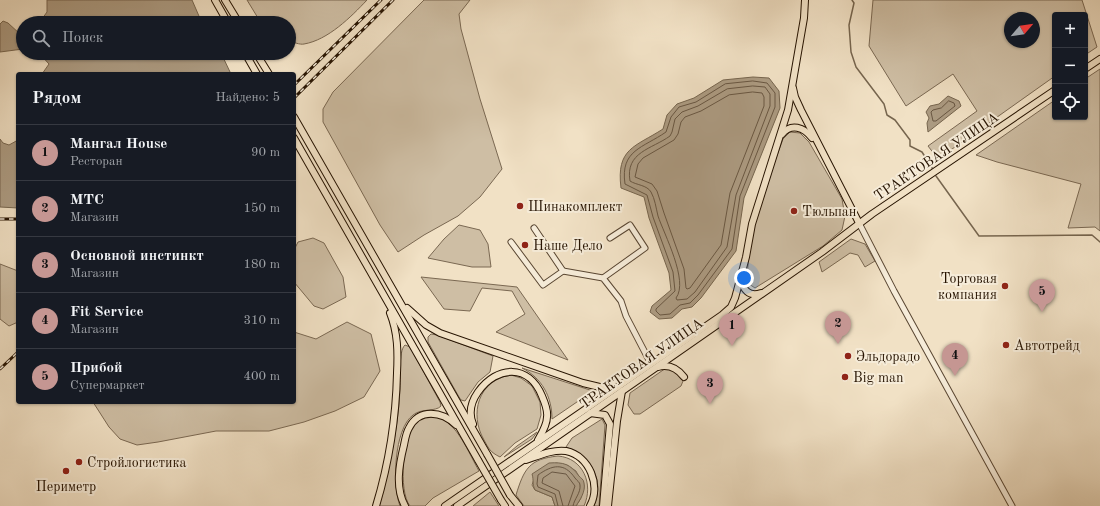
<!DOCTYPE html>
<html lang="ru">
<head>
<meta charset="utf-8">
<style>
	body { margin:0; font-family:"Old Standard TT",serif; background:#242831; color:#f1f3f6 }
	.controls { position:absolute; right:12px; top:12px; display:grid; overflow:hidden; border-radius:4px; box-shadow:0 1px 3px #0004 }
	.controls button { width:36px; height:36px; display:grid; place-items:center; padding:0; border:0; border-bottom:1px solid #363941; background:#171b24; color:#f1f3f6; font:20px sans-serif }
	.compass { position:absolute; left:1004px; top:12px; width:36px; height:36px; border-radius:50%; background:#171b24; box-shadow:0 1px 3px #0004; rotate:61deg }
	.you { position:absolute; left:744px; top:278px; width:14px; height:14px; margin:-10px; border:3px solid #fff; border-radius:50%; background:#1a73e8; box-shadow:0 0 0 6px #1a73e833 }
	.badge { display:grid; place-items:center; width:26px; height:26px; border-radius:50%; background:#c59692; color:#111; font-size:13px; font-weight:700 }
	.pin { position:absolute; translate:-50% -33px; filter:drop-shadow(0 1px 2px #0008) }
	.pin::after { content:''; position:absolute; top:21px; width:14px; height:12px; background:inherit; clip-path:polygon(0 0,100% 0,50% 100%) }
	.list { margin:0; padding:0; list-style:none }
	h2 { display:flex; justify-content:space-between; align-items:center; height:52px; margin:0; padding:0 16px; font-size:17px }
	h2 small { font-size:13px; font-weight:400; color:#9ea1a6 }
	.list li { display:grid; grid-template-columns:26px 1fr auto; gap:12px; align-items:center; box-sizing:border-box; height:56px; padding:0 16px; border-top:1px solid #363941 }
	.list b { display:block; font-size:15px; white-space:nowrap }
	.list p { margin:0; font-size:13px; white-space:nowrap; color:#9ea1a6 }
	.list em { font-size:13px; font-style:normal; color:#9ea1a6 }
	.icon { flex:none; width:22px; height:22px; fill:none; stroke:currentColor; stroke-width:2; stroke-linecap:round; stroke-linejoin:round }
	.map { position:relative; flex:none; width:1100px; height:506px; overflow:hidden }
	.search { position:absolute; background:#171b24; box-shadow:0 1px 3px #0004; left:16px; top:16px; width:280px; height:44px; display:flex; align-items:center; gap:10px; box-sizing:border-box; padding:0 14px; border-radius:22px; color:#9ea1a6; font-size:15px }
	.panel { position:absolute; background:#171b24; box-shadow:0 1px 3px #0004; left:16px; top:72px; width:280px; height:332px; border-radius:4px }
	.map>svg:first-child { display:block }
	.green { fill:#cebea4; stroke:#7a6852; fill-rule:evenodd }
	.water { fill:#ac9b82; stroke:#76654e }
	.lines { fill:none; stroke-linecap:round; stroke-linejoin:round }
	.shore { stroke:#695742; stroke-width:1 }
	.stream { stroke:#76654e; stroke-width:1.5 }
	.minor-casing { stroke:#594632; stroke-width:7 }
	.major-casing { stroke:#261301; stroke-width:8 }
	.minor { stroke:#f6ecd9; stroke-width:5 }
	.major { stroke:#f1e1c5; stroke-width:6 }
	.rail-casing { stroke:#261301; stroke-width:3 }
	.rail { stroke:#f6ecd9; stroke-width:1.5; stroke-dasharray:4.5; stroke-linecap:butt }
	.major-bridge-casing { stroke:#261301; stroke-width:8; stroke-linecap:butt }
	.major-bridge { stroke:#f1e1c5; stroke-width:6 }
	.poi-dot { fill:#8f2418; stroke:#f6ecd9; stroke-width:1.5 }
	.labels { text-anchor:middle; stroke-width:4; stroke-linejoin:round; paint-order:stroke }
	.street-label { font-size:14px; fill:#261301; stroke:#f6ecd9 }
	.poi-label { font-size:14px; fill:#261301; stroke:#f6ecd9; text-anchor:start }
</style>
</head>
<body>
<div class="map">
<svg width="1100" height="506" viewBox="0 0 1100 506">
	<rect width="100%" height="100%" fill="#f1e1c5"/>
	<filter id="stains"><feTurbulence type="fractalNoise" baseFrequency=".005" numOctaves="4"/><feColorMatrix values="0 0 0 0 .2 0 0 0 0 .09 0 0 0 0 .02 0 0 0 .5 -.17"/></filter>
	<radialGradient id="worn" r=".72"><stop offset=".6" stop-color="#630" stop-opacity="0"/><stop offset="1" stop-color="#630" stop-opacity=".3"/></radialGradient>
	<g class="green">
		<path d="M247,0h120c-16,17 -39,40 -63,44 -4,1 -11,-2 -15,-3v-18h-28z"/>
		<path d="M424,0h46l-11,14 2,15 19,70 22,70 -22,28 -22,19 -34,19 -26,17 -18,-27 -57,-103v-13l10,-17z"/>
		<path d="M873,0h209l15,47 -12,8v-40h-30v61l-117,83 -10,-13 49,-35 -24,-37 -47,32 -37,-60zM1010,18h24v24h-24z"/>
		<path d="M1100,69v162l-5,-4 -27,1 13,-44 -84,-22 -21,-7 79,-55v17h30v-38z"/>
		<path d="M790,132l10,1 9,9 33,57 3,17 -3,14 -19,16 -68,42 -6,-4 -2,-8 5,-52 31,-85z"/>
		<path d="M459,225l21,5 8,14 3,23h-19l-44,-9 16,-19z"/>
		<path d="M313,238l11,5 19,34 3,20 -23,12 -9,-3 -20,-24v-32l4,-8z"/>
		<path d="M851,239l14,5 10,17 -10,6 -7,-12 -8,-2 -28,19 -3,-10z"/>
		<path d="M0,264l18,7v51l-9,4 -9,-7z"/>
		<path d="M421,277l96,10 51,73 -72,-28 29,-18 -13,-23 -30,-3 -12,23 -26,-2z"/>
		<path d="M347,322l24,12 9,37 -16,26 -29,14 -31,11 -35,9h-53l-58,11 -21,3 -17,-6 -11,-12 -16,-25h201v-70l22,7z"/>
		<path d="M431,334l6,1 56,21 -3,16 -12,10 -13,19 -4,-1 -2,-3 -31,-55v-5z"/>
		<path d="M405,345l5,2 30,55 1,4c-5,6 -20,2 -28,9 -19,14 -21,70 -13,91h-21c10,-38 19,-76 21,-116 1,-10 -2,-39 5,-45z"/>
		<path d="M522,368l71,23 -41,28c0,-22 -10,-41 -30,-51z"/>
		<path d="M666,368l10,3 7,10 -2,5 -41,28h-6l-6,-9 2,-12z"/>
		<path d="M511,375l10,3 11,8 8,16 1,13 -4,14 -22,14 -15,14c-10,-5 -11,-8 -16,-17 -15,-26 -6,-60 27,-65z"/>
		<path d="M436,417c21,4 33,37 43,54l-46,27 -8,8h-15c-12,-15 -7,-70 5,-83 6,-6 13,-6 21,-6z"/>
		<path d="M602,419l3,6 -6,81h-5c11,-27 -3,-48 -28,-59l6,-9z"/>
		<path d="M537,432l-5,7 -28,18 13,-11z"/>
		<path d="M558,456c25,2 36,28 26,50h-8l5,-8 -2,-21 -3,-6 -9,-6 -11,-2 -22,16 -2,6 3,5 17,7 3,9h-31l-8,-11c8,-26 13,-36 42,-39z"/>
		<path d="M490,492l9,14h-26z"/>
	</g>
	<g class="water">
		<path d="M47,0h145l10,23h-168l1,-2 7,-2 5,-7z"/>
		<path d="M3,21l5,2 12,11 3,-1v16l-23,3v-28z"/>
		<path d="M39,53h182l10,21h-189l7,-10z"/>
		<path d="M753,77l16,1 10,13 1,17 -36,90 -8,53 -35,47 -9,9 -10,2 -10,9 -13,1 -9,-7 2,-6 19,-16 -2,-17 -20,-55 -5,-21 -23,-9c-5,-40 14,-41 42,-59l4,-14 10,-11 17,-6 29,-18z"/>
		<path d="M948,96l11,5 2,5 -33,26 -1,-9 2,-5 -3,-6 4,-6 9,-2z"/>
		<path d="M0,139l3,4 6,2 9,-5v68l-18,-1z"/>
		<path d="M549,463c15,-1 21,1 30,13 1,2 5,3 5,7 2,8 -4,17 -8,23h-21l-3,-9 -17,-7c-3,-6 -1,-10 -3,-16z"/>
	</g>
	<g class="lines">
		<g class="shore">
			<path d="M753,81l14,2 8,10v14l-35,89 -8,53 -34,46 -8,8 -10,2 -10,9 -10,1 -4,-4v-2l19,-18 -2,-19 -20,-55 -6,-22 -22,-11c-5,-34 18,-36 41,-52l5,-15 8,-10 17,-5 29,-18z"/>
			<path d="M753,86l12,1 5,7v12l-34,89 -9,52 -32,45 -8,7 -10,1 -1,-2c13,-17 -12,-64 -18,-82 -2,-8 -3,-17 -7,-24 -4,-7 -15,-7 -21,-11 -5,-29 22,-32 40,-45l2,-4 3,-13 7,-7 16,-6 29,-17z"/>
			<path d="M753,92l9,1 2,4v9l-34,87 -9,52 -31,43 -3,1 -1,-1 -2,-19 -20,-56 -7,-22 -5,-7 -17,-7 3,-13 5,-6 31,-18 4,-6 3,-12 4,-5 16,-6 28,-16z"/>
			<path d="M949,101l5,2 1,3 -19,15h-3l-2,-9 2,-2 8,-2z"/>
			<path d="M558,506l-3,-12 -17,-7 -1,-3 1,-9c14,-10 26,-13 37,3 2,3 5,4 5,7 1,8 -6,14 -7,21"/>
			<path d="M563,506l-4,-15 -17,-8 1,-5 9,-6 14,2 9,12 -7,20"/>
		</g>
		<g class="stream">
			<path d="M852,0l2,3 -5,22 2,27 5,15 28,37 3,11 8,5 15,20v6l12,6 10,16"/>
			<path d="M936,176l43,60 113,-1 8,7"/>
		</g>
		<defs>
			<g id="minor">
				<path d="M859,223l35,68 118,215"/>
				<path d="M534,228l29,43"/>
				<path d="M511,242l32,43 20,-14 40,7 18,23 5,15 25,48"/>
				<path d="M603,278l42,-30 -15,-23 -20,13"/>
			</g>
			<g id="major">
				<path d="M215,0l13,23"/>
				<path d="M225,0l14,23"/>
				<path d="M245,53l12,21"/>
				<path d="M256,53l13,21"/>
				<path d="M1085,69l15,-10"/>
				<path d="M793,88l2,9 6,13 58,113"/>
				<path d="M294,117l193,337"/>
				<path d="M782,134c9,-11 22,-7 30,4"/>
				<path d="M294,138l184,322"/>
				<path d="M741,279c2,11 8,18 20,14"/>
				<path d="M407,308l19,17 14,8 143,50 25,6 6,-1"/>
				<path d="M658,367c11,-3 19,1 26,10"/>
				<path d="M590,413l15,2 5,9 -7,82"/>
				<path d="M473,424c-5,-12 -2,-22 5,-32 19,-27 51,-28 64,4 3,7 6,15 5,21 0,8 -5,16 -9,23"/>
				<path d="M526,460c12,-4 27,-11 40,-9 24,5 35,35 24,55"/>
				<path d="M510,495l9,11"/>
				<path d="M501,500l4,6"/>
				<path d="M376,506c13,-43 20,-87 21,-133 1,-20 1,-40 -7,-60"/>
				<path d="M405,506c-10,-18 -6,-41 -1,-61 1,-5 2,-12 5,-17 10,-20 33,-17 47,-3"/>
				<path d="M445,506l277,-191 9,-8 4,-9 11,-41 6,-33 36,-114 16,-92 1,-18"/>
				<path d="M457,506l365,-254 50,-38 183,-124"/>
				<path d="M608,506l9,-85 5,-30"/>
			</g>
		</defs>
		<use href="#minor" class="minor-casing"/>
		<use href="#major" class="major-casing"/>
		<use href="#minor" class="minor"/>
		<use href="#major" class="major"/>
		<defs>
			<g id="rail">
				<path d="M294,85l87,-85"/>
				<path d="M294,98l99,-98"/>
				<path d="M0,219h18"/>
				<path d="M0,369l18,-17"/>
			</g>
		</defs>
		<use href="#rail" class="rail-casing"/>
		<use href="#rail" class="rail"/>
		<defs>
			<g id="major-bridge">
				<path d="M487,454l23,41"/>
				<path d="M478,460l23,40"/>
			</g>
		</defs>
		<use href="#major-bridge" class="major-bridge-casing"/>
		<use href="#major-bridge" class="major-bridge"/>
	</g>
	<g class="poi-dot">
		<circle cx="520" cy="206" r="4"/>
		<circle cx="794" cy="211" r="4"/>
		<circle cx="525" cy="245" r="4"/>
		<circle cx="1005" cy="286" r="4"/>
		<circle cx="1006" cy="345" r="4"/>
		<circle cx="848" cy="356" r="4"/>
		<circle cx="845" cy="377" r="4"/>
		<circle cx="79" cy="462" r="4"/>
		<circle cx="66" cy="471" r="4"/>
	</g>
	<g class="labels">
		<g class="street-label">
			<text transform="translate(936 156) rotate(-34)" y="5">ТРАКТОВАЯ УЛИЦА</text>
			<text transform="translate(641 363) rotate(-35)" y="5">ТРАКТОВАЯ УЛИЦА</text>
		</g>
		<g class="poi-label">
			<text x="528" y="211">Шинакомплект</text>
			<text x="802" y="216">Тюльпан</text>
			<text x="533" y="250">Наше Дело</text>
			<text x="997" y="283" text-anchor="end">Торговая<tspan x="997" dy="16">компания</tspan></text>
			<text x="1014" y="350">Автотрейд</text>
			<text x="856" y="361">Эльдорадо</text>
			<text x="853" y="382">Big man</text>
			<text x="87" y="467">Стройлогистика</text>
			<text x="66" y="491" text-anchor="middle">Периметр</text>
		</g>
	</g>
	<rect width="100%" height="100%" filter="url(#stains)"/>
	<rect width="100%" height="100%" fill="url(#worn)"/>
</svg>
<div class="controls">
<button>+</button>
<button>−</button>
<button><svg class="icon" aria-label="locate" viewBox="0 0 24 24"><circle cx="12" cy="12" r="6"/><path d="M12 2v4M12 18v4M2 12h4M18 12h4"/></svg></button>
</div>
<svg class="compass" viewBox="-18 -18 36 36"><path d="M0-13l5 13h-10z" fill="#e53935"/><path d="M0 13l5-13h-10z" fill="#9ea1a6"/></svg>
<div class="you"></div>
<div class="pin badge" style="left:732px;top:346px">1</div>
<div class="pin badge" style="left:838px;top:344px">2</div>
<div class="pin badge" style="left:710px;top:404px">3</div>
<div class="pin badge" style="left:955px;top:376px">4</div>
<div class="pin badge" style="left:1042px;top:312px">5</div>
<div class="search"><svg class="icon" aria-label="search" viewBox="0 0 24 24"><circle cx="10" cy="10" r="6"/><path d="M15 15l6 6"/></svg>Поиск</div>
<section class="panel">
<h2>Рядом<small>Найдено: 5</small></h2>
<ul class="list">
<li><span class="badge">1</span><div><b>Мангал House</b><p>Ресторан</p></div><em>90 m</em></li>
<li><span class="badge">2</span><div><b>МТС</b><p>Магазин</p></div><em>150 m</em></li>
<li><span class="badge">3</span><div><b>Основной инстинкт</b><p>Магазин</p></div><em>180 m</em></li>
<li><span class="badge">4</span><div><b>Fit Service</b><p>Магазин</p></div><em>310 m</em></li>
<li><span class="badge">5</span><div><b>Прибой</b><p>Супермаркет</p></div><em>400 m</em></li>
</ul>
</section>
</div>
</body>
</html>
